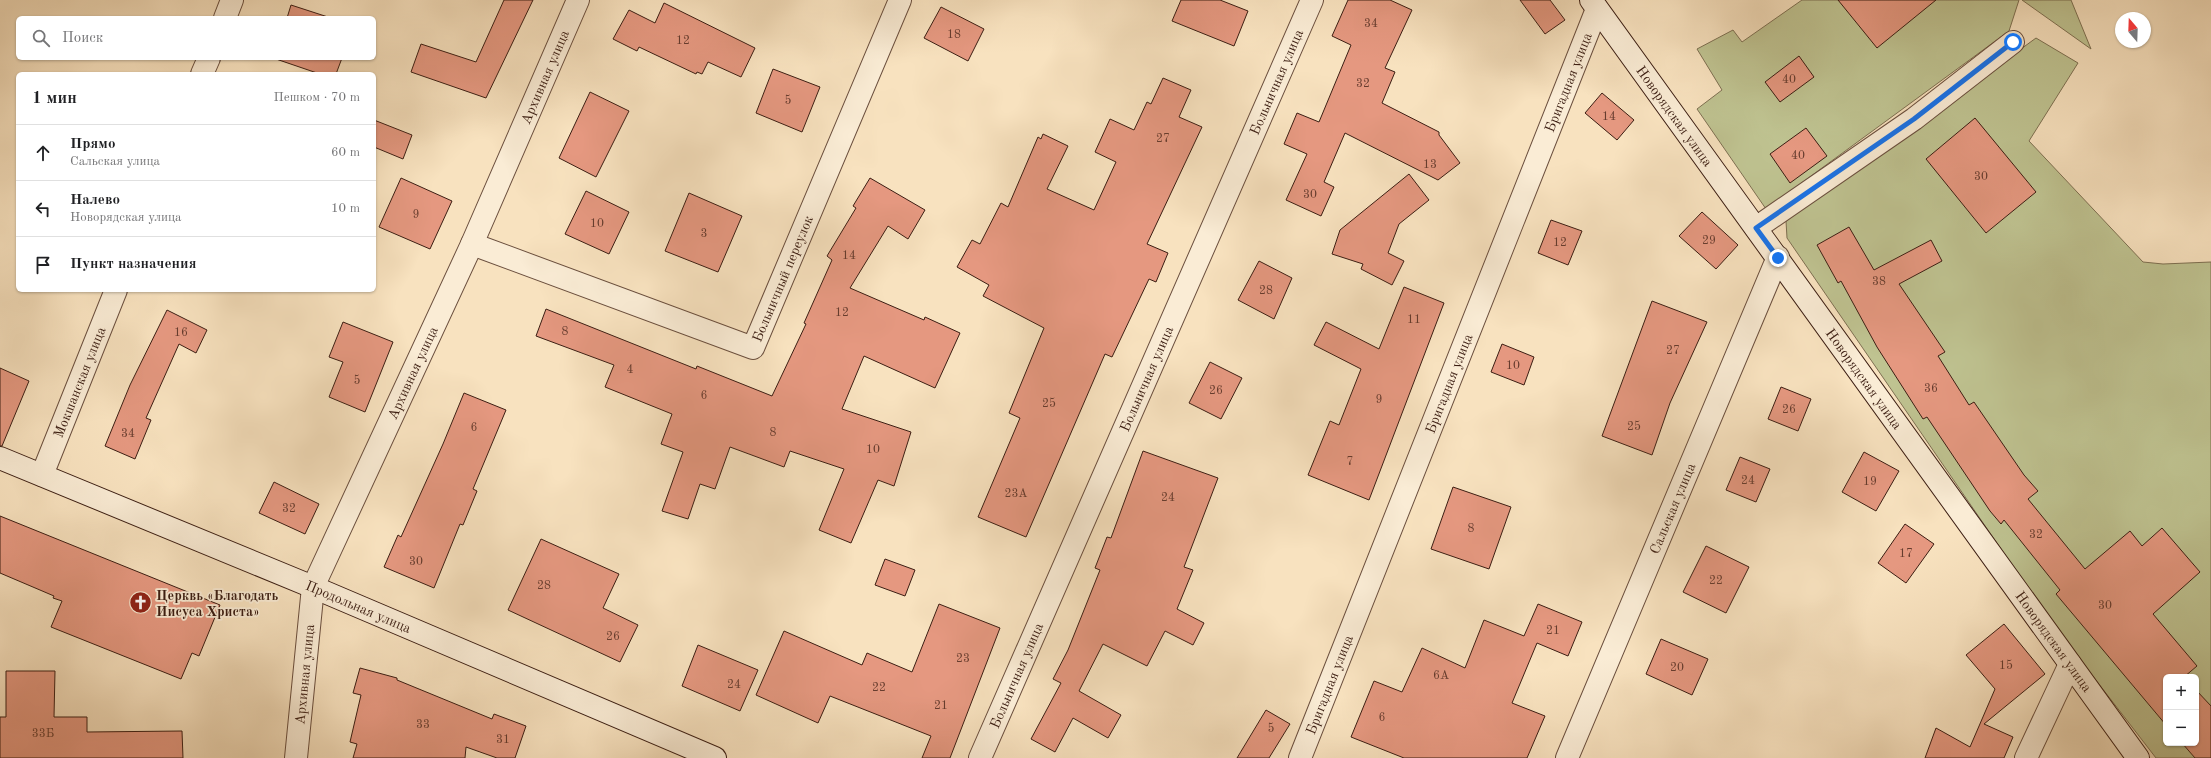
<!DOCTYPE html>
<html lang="ru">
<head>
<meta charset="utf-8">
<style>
	body { margin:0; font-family:"Old Standard TT",serif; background:#f6f6f6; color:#202124 }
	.controls { position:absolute; right:12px; bottom:12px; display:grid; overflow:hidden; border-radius:6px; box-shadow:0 1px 3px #0004 }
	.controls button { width:36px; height:36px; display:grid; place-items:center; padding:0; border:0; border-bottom:1px solid #e0e0e0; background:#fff; color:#202124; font:20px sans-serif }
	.compass { position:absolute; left:2115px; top:12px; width:36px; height:36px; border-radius:50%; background:#fff; box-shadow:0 1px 3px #0004; rotate:341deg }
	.stop { position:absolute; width:12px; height:12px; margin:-9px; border:3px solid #1a73e8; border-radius:50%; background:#fff }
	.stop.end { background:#1a73e8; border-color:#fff; box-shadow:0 1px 4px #0008 }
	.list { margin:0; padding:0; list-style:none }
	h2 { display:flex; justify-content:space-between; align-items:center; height:52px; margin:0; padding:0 16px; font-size:17px }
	h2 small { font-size:13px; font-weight:400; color:#757577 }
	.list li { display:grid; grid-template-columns:26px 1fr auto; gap:12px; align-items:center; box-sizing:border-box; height:56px; padding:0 16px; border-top:1px solid #e0e0e0 }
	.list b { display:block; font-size:15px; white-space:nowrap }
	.list p { margin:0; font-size:13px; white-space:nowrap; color:#757577 }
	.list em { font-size:13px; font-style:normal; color:#757577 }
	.icon { flex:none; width:22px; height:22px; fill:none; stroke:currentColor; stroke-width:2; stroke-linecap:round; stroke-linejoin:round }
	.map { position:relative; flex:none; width:2211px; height:758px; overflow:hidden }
	.search { position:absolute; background:#fff; box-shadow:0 1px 3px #0004; left:16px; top:16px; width:360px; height:44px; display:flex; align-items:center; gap:10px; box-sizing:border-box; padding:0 14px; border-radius:6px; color:#757577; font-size:15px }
	.panel { position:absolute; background:#fff; box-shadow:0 1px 3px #0004; left:16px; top:72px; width:360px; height:220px; border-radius:6px }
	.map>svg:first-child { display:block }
	.green { fill:#bfc391; stroke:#7e7052; fill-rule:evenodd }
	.building { fill:#e59880; stroke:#3c1e13 }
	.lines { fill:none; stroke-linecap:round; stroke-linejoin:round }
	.street-casing { stroke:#6b4f3e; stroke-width:24 }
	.secondary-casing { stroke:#3c1e13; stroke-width:24 }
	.street { stroke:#faecd5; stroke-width:22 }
	.secondary { stroke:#faecd5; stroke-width:22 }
	.route { stroke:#1a73e8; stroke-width:5 }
	.labels { text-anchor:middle; stroke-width:3.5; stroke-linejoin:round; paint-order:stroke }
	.number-label { font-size:12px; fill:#663c2e }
	.street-label { font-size:14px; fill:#3c1e13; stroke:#faecd5 }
	.poi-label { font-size:14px; font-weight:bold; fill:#3c1e13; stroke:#faecd5; text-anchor:start }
</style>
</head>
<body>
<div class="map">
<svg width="2211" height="758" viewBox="0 0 2211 758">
	<rect width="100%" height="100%" fill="#f8e2bf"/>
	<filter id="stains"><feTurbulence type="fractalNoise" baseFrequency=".005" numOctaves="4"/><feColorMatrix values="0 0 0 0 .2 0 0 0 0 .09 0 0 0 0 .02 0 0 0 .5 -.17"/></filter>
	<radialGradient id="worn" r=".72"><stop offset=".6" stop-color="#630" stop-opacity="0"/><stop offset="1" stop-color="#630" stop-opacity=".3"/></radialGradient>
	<g class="green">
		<path d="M1802,0h217l-10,31 -243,178 -69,-100 25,-19 -25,-41 36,-19 9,12z"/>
		<path d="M2022,0h49l20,49z"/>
		<path d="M2036,38l42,25 -49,78 114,121 20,2 48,-2v496h-55l-102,-132 -267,-388 -1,-17zM2166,677h30v66h-30z"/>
	</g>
	<g class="building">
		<path d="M504,0h29l-47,98 -75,-26 10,-28 55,18z"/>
		<path d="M1181,0h39l28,11 -14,35 -62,-25z"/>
		<path d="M1348,0h42l22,10 -27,58 10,4 -13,31 57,29v3l21,28 -22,17 -93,-47 -21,49 10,5 -13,29 -35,-16 21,-46 -23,-10 13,-31 22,9 32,-77 -19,-9z"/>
		<path d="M1520,0h30l15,20 -20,14z"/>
		<path d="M1838,0h98l-59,48z"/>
		<path d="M664,3l91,45 -14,29 -33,-15 -6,12 -5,-2 -1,2 -57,-27 -2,4 -24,-12 16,-29 26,13z"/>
		<path d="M291,5l40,13h-44z"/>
		<path d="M941,7l43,22 -16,32 -44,-23z"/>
		<path d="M1799,56l15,21 -34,25 -15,-20z"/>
		<path d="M273,58h69l-6,16h-16z"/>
		<path d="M773,69l47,18 -18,45 -46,-19z"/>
		<path d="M1163,78l28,12 -12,27 23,10 -55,117 21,9 -12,29 -7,-3 -37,78 -7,-3 -79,183 -48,-20 42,-99 -11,-5 35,-85 -61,-32 6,-11 -32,-18 15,-27 8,4 21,-41 7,4 30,-70 3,2 2,-5 25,12 -21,43 47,21 22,-48 -21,-10 15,-33 24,11 13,-28 4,2z"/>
		<path d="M590,92l39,19 -33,66 -37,-19z"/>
		<path d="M1602,93l32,27 -17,20 -32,-27z"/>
		<path d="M1975,118l61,74 -50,41 -60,-74z"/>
		<path d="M374,120l38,15 -9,24 -29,-12z"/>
		<path d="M1806,128l21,28 -37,27 -20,-29z"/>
		<path d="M1409,174l20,26 -30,24 -11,29 16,8 -12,24 -31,-16 2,-5 -31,-10 8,-24z"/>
		<path d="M401,178l51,23 -22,48 -51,-22z"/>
		<path d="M870,178l55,32 -17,29 -20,-13 -38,62 74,32 1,-3 35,16 -25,55 -71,-32 -22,53 69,23 -17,54 -16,-6 -27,63 -32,-13 25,-61 -54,-18 -6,16 -54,-20 -15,42 -15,-5 -12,35 -26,-8 21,-59 -22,-8 11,-30 -67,-27 9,-22 -78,-29 10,-27 150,60 1,-3 75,30 34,-72 -2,-1 28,-63 -5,-4 29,-48 -3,-2z"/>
		<path d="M586,191l43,21 -20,42 -44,-20z"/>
		<path d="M689,193l53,23 -24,56 -53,-21z"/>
		<path d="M1702,212l36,33 -22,24 -37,-33z"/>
		<path d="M1551,220l31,11 -14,34 -30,-12z"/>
		<path d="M1849,227l25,43 57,-30 11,21 -43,23 46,68 -7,4 31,49 5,-3 50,73 14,16 -10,8 57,70 45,-38 12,15 20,-18 38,44 -47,42 44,52 -13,11h-18v48l-110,-131 4,-4 -56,-70 -3,4 -11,-13 -63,-94 -4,2 -46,-72 -36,-66 -3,2 -21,-38z"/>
		<path d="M1259,261l33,17 -18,41 -36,-19z"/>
		<path d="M1404,287l40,16 -75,197 -61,-25 22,-54 9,4 22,-56 -47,-24 12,-23 53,27z"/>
		<path d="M1652,301l55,21 -37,81 -18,52 -50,-19z"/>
		<path d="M167,310l40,20 -11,23 -17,-9 -33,74 5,2 -16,39 -30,-13 25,-61z"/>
		<path d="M343,322l50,20 -28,70 -36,-15 14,-35 -14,-5z"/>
		<path d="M1502,344l32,13 -10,28 -33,-13z"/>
		<path d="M1210,362l32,16 -21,41 -32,-16z"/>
		<path d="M0,368l29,13 -27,65h-2z"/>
		<path d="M1781,387l30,12 -13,32 -30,-12z"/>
		<path d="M464,393l42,17 -33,79 4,2 -14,34 -3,-1 -26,64 -50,-21 14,-32 3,2 42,-93z"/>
		<path d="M1143,451l75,27 -34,89 9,3 -16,39 27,14 -11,22 -28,-14 -18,35 -44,-22 -24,47 42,24 -13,23 -35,-20 -18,34 -24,-13 30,-56 -8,-4 15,-29 32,-80 -5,-2 12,-31 4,1z"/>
		<path d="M1864,452l35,19 -23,40 -34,-19z"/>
		<path d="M1740,457l30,12 -14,33 -30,-12z"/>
		<path d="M274,482l45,22 -14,30 -46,-21z"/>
		<path d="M1453,487l58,20 -22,62 -58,-20z"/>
		<path d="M0,516l220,89 -21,51 -7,-3 -11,26 -130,-52 11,-26 -9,-3 1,-2 -54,-23z"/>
		<path d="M1905,524l29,20 -28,39 -28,-20z"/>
		<path d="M541,539l78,35 -16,34 35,17 -18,37 -112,-52z"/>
		<path d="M1706,546l43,21 -23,46 -43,-21z"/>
		<path d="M885,559l30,11 -10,26 -30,-11z"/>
		<path d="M939,604l61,24 -50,130h-28l9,-22 -101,-40 -12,27 -62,-28 28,-64 78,34 5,-12 45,19z"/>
		<path d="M1538,604l44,18 -14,34 -31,-13 -25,60 33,13 -18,42h-123l-53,-21 23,-56 28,11 20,-44 43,20 19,-48 40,16z"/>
		<path d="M2004,624l41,50 -61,50 29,13 -9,21h-79l11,-30 34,19 25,-58 -29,-34z"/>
		<path d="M1661,639l47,20 -16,36 -46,-21z"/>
		<path d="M698,645l60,25 -18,41 -58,-25z"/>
		<path d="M360,668l37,10v2l95,39 2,-5 32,12 -11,32h-18l-31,-11 -1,11h-112l4,-14 -7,-2 11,-47 -8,-2z"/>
		<path d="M6,671h49l-1,46h33v15l95,-1 1,27h-183v-41h6z"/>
		<path d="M2196,690l15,16v52h-16l-13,-15h14z"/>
		<path d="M1266,710l24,14 -21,34h-32z"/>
	</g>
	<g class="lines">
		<defs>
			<g id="street">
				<path d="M225,18l7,-18"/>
				<path d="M202,74l7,-16"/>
				<path d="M1756,228l158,-109 99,-77"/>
				<path id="s1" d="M472,244l281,104 147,-348"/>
				<path id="s2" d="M42,475l74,-185"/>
				<path id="s3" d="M296,758l17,-171 159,-343 106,-244"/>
				<path id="s4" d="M980,758l332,-758"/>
				<path id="s5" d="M1300,758l297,-749"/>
				<path id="s6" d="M1567,758l211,-501"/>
				<path d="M2026,758l44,-94"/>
			</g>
			<g id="secondary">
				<path id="s7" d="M1591,0l547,758"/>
				<path id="s8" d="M0,458l313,129 402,171"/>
			</g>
		</defs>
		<use href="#street" class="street-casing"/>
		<use href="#secondary" class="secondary-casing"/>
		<use href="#street" class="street"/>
		<use href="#secondary" class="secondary"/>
	</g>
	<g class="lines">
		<path class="route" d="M1778,258l-22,-30 158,-109 99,-77"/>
	</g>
	<defs>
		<symbol id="church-disc" viewBox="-11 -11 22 22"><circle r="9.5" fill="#8f2418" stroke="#faecd5"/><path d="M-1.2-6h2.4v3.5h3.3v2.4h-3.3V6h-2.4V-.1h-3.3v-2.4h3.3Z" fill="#fff"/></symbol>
	</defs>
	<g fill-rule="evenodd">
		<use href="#church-disc" x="128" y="590" width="25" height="25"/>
	</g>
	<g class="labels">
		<g class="number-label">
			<text x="1371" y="27">34</text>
			<text x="954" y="38">18</text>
			<text x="683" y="44">12</text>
			<text x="1789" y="83">40</text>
			<text x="1363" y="87">32</text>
			<text x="788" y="104">5</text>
			<text x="1609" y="120">14</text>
			<text x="1163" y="142">27</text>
			<text x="1798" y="159">40</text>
			<text x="1430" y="168">13</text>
			<text x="1981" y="180">30</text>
			<text x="1310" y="198">30</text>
			<text x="416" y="218">9</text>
			<text x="597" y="227">10</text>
			<text x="704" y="237">3</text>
			<text x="1709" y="244">29</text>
			<text x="1560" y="246">12</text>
			<text x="849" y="259">14</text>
			<text x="1879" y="285">38</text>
			<text x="1266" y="294">28</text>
			<text x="842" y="316">12</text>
			<text x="1414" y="323">11</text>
			<text x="565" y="335">8</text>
			<text x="181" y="336">16</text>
			<text x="1673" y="354">27</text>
			<text x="1513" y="369">10</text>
			<text x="630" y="373">4</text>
			<text x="357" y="384">5</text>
			<text x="1931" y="392">36</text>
			<text x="1216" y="394">26</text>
			<text x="704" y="399">6</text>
			<text x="1379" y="403">9</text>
			<text x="1049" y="407">25</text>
			<text x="1789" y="413">26</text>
			<text x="1634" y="430">25</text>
			<text x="474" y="431">6</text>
			<text x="773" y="436">8</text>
			<text x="128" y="437">34</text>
			<text x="873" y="453">10</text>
			<text x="1350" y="465">7</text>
			<text x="1748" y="484">24</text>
			<text x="1870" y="485">19</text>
			<text x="1016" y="497">23А</text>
			<text x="1168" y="501">24</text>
			<text x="289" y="512">32</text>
			<text x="1471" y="532">8</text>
			<text x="2036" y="538">32</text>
			<text x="1906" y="557">17</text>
			<text x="416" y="565">30</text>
			<text x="1716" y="584">22</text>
			<text x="544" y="589">28</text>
			<text x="2105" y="609">30</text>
			<text x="1553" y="634">21</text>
			<text x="613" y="640">26</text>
			<text x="963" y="662">23</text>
			<text x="2006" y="669">15</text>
			<text x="1677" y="671">20</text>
			<text x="1441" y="679">6А</text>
			<text x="734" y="688">24</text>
			<text x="879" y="691">22</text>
			<text x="941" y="709">21</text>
			<text x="1382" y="721">6</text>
			<text x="423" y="728">33</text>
			<text x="1271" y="732">5</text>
			<text x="43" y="737">33Б</text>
			<text x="503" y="743">31</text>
		</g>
		<g class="street-label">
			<text dy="5" stroke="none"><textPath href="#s3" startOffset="732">Архивная улица</textPath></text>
			<text dy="5" stroke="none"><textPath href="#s4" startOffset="738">Больничная улица</textPath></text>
			<text dy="5" stroke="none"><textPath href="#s5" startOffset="727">Бригадная улица</textPath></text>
			<text dy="5" stroke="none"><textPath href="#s7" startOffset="143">Новорядская улица</textPath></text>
			<text dy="5" stroke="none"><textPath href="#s1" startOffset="375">Больничный переулок</textPath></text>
			<text dy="5" stroke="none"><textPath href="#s3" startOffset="408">Архивная улица</textPath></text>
			<text dy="5" stroke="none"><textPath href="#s4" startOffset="414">Больничная улица</textPath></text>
			<text dy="5" stroke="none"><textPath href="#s7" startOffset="467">Новорядская улица</textPath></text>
			<text dy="5" stroke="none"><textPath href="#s2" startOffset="100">Мокшанская улица</textPath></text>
			<text dy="5" stroke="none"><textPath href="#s5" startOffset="403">Бригадная улица</textPath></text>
			<text dy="5" stroke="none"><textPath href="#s6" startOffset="271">Сальская улица</textPath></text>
			<text dy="5" stroke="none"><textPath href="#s8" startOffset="388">Продольная улица</textPath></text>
			<text dy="5" stroke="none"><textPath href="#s7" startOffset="791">Новорядская улица</textPath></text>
			<text dy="5" stroke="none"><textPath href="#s3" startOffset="84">Архивная улица</textPath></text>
			<text dy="5" stroke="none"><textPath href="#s4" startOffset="90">Больничная улица</textPath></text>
			<text dy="5" stroke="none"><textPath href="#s5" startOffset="79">Бригадная улица</textPath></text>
		</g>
		<g class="poi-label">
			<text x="156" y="600">Церквь «Благодать<tspan x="156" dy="16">Иисуса Христа»</tspan></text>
		</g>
	</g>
	<rect width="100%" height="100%" filter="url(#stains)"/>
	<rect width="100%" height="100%" fill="url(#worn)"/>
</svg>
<div class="controls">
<button>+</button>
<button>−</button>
</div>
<svg class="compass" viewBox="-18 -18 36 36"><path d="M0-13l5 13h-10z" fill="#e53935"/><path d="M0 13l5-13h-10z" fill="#757577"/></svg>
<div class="stop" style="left:2013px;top:42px"></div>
<div class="stop end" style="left:1778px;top:258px"></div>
<div class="search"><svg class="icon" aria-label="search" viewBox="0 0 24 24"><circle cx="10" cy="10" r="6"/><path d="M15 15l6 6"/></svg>Поиск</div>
<section class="panel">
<h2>1 мин<small>Пешком · 70 m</small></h2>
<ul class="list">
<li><svg class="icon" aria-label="ahead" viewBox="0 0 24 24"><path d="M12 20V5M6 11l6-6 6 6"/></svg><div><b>Прямо</b><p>Сальская улица</p></div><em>60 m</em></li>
<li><svg class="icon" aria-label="left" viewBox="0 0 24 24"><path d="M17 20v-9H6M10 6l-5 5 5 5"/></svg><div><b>Налево</b><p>Новорядская улица</p></div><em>10 m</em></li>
<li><svg class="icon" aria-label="arrive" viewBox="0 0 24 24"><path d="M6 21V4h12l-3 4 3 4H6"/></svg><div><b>Пункт назначения</b></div></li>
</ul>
</section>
</div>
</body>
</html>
